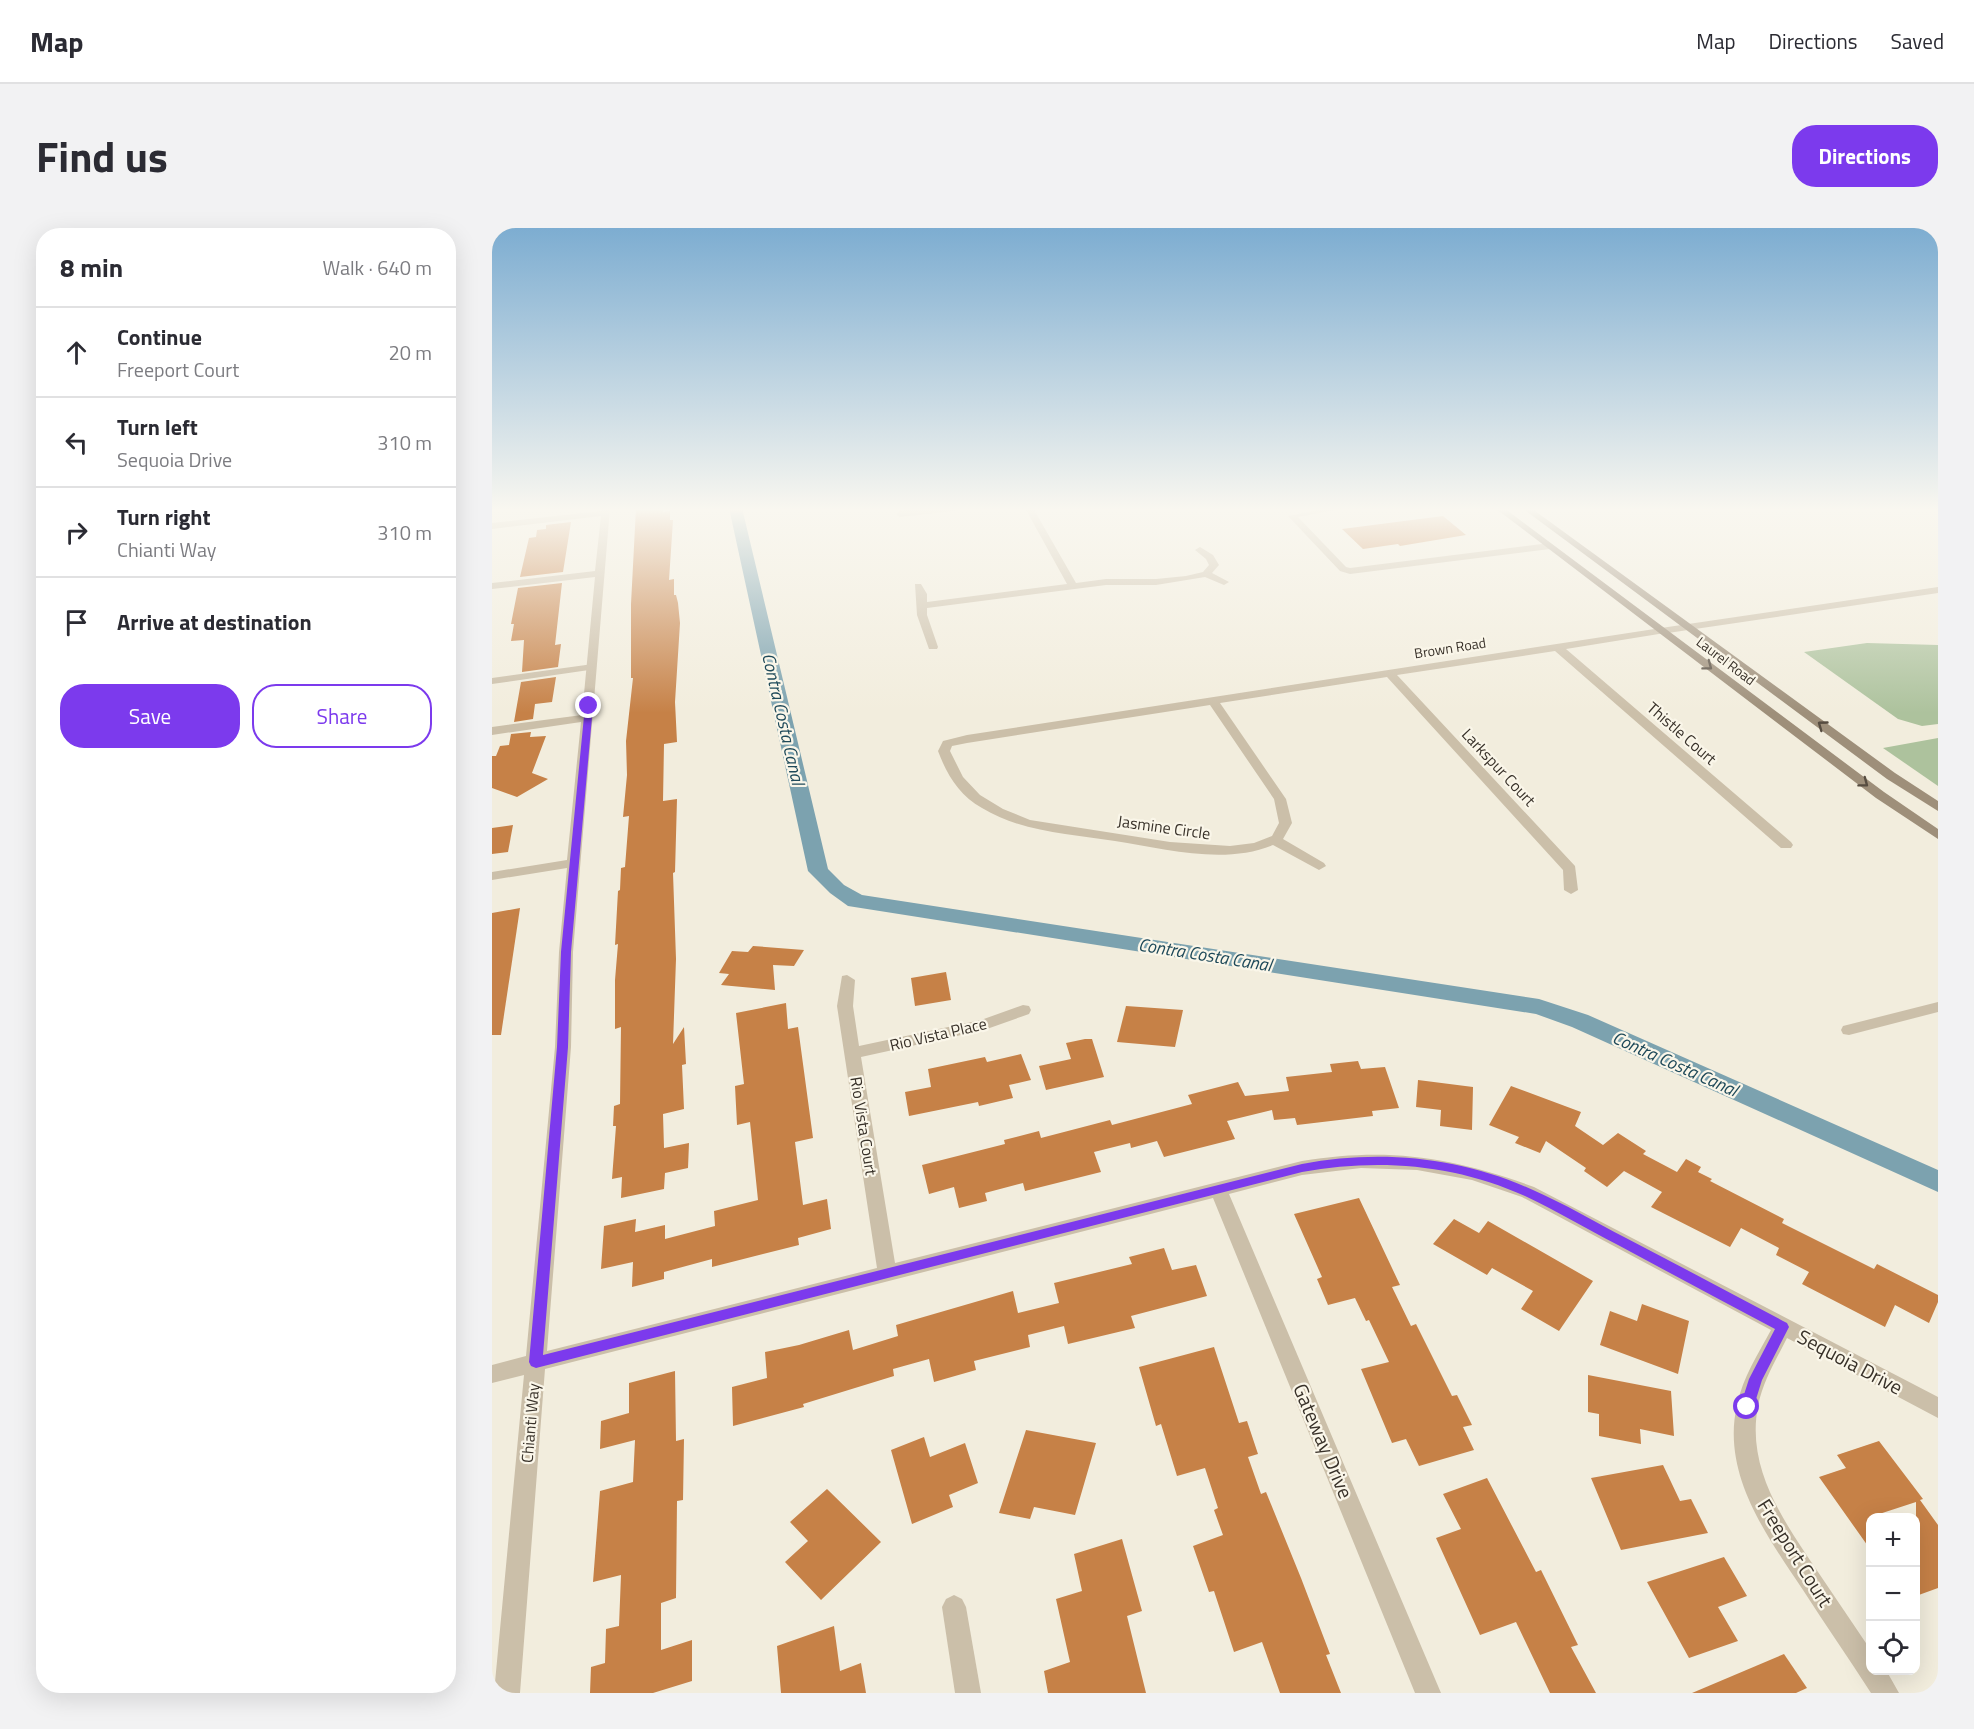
<!DOCTYPE html>
<html lang="en">
<head>
<meta charset="utf-8">
<style>
	body { margin:0; font-family:"Titillium Web",sans-serif; background:#f2f2f3; color:#2b2b33 }
	.controls { position:absolute; right:18px; bottom:18px; display:grid; overflow:hidden; border-radius:12px; box-shadow:0 6px 24px #0002 }
	.controls button { width:54px; height:54px; display:grid; place-items:center; padding:0; border:0; border-bottom:2px solid #e1e1e2; background:#fff; color:#2b2b33; font:30px sans-serif }
	.stop { position:absolute; width:18px; height:18px; margin:-14px; border:4px solid #7c3aed; border-radius:50%; background:#fff }
	.stop.end { background:#7c3aed; border-color:#fff; box-shadow:0 2px 6px #0008 }
	.list { margin:0; padding:0; list-style:none }
	h2 { display:flex; justify-content:space-between; align-items:center; height:78px; margin:0; padding:0 24px; font-size:26px }
	h2 small { font-size:20px; font-weight:400; color:#7c7c81 }
	.list li { display:grid; grid-template-columns:39px 1fr auto; gap:18px; align-items:center; box-sizing:border-box; height:90px; padding:0 24px; border-top:2px solid #e1e1e2 }
	.list b { display:block; font-size:22px; white-space:nowrap }
	.list p { margin:0; font-size:20px; white-space:nowrap; color:#7c7c81 }
	.list em { font-size:20px; font-style:normal; color:#7c7c81 }
	.actions { display:flex; gap:12px; padding:18px 24px }
	.actions a { flex:1; padding:14px 0; border:2px solid #7c3aed; border-radius:24px; text-align:center; font-size:21px; color:#7c3aed }
	.actions .main { background:#7c3aed; color:#fff }
	.icon { flex:none; width:33px; height:33px; fill:none; stroke:currentColor; stroke-width:2; stroke-linecap:round; stroke-linejoin:round }
	.map { position:relative; flex:none; width:1446px; height:1465px; overflow:hidden; border-radius:24px }
	header { display:flex; align-items:center; gap:36px; box-sizing:border-box; height:84px; padding:0 30px; background:#fff; border-bottom:2px solid #e1e1e2 }
	header strong { font-size:28px }
	nav { display:flex; gap:33px; margin-inline-start:auto; font-size:21px }
	.intro { display:flex; align-items:center; justify-content:space-between; box-sizing:border-box; height:144px; padding:0 36px }
	h1 { margin:0; font-size:42px }
	.button { padding:15px 27px; border-radius:24px; background:#7c3aed; color:#fff; font-size:21px; font-weight:700 }
	main { display:flex; gap:36px; padding:0 36px }
	aside { flex:1; background:#fff; border-radius:24px; box-shadow:0 6px 24px #0002 }
	.map>svg:first-child { display:block }
	.green { fill:#adc29d }
	.lines { fill:none; stroke-linecap:round; stroke-linejoin:round }
	.canal { fill:#7ca2af; fill-rule:evenodd }
	.building { fill:#c68147 }
	.service { fill:#cbbfa9; fill-rule:evenodd }
	.minor { fill:#cbbfa9; fill-rule:evenodd }
	.tertiary { fill:#cbbfa9; fill-rule:evenodd }
	.secondary { fill:#9e8f7a; fill-rule:evenodd }
	.oneway { stroke:#574d41 }
	.route { fill:#7c3aed }
	.labels { text-anchor:middle; stroke-width:4.5; stroke-linejoin:round; paint-order:stroke }
	.far-street-label { font-size:14px; fill:#383129; stroke:#faf6e9 }
	.street-label { font-size:16px; fill:#383129; stroke:#faf6e9 }
	.water-label { font-size:18px; font-style:italic; fill:#1e4959; stroke:#faf6e9 }
	.near-street-label { font-size:20px; fill:#383129; stroke:#faf6e9 }
</style>
</head>
<body>
<header>
<strong>Map</strong>
<nav><a>Map</a><a>Directions</a><a>Saved</a></nav>
</header>
<div class="intro"><h1>Find us</h1><a class="button">Directions</a></div>
<main>
<aside>
<h2>8 min<small>Walk · 640 m</small></h2>
<ul class="list">
<li><svg class="icon" aria-label="ahead" viewBox="0 0 24 24"><path d="M12 20V5M6 11l6-6 6 6"/></svg><div><b>Continue</b><p>Freeport Court</p></div><em>20 m</em></li>
<li><svg class="icon" aria-label="left" viewBox="0 0 24 24"><path d="M17 20v-9H6M10 6l-5 5 5 5"/></svg><div><b>Turn left</b><p>Sequoia Drive</p></div><em>310 m</em></li>
<li><svg class="icon" aria-label="right" viewBox="0 0 24 24"><path d="M7 20v-9h11M14 6l5 5-5 5"/></svg><div><b>Turn right</b><p>Chianti Way</p></div><em>310 m</em></li>
<li><svg class="icon" aria-label="arrive" viewBox="0 0 24 24"><path d="M6 21V4h12l-3 4 3 4H6"/></svg><div><b>Arrive at destination</b></div></li>
</ul>
<div class="actions"><a class="main">Save</a><a>Share</a></div>
</aside>
<div class="map">
<svg width="1446" height="1465" viewBox="0 0 1446 1465">
	<rect width="100%" height="100%" fill="#f2eddd"/>
	<g class="green">
		<path d="M1375,415l71,2v79l-16,2 -24,-7 -94,-67z"/>
		<path d="M1446,510v48l-55,-38z"/>
	</g>
	<g class="lines">
		<path class="canal" d="M237,280h13l86,361 16,16 18,10 677,104 49,16 350,155v22l-366,-165 -36,-13 -688,-108 -18,-13 -22,-22z"/>
	</g>
	<g class="building">
		<path d="M144,280h27v4l7,-1v9h3l-4,60 5,-1v16h2l2,8 2,20 -5,79 2,40 -13,2 -1,57 14,-2 -2,73 -2,1 3,86 -3,85 11,-17 2,37 -4,1 2,44 -21,5 1,34 25,-5 -1,25 -23,5 -1,16 -43,9 1,-21 -10,2 4,-53h-3l1,-20 6,-2 1,-77 -6,2v-49l3,-36 -3,1 3,-54 2,-1 1,-22 4,-1 4,-51 -6,1 4,-42 -1,-34 7,-63h-2v-74z"/>
		<path d="M951,288l23,19 -66,11 -2,-2 -35,5 -21,-20z"/>
		<path d="M79,294l-8,50 -43,5 9,-39 7,-1 1,-7 9,-1v-4z"/>
		<path d="M70,355l-7,62 6,-1 -3,23 -36,5 2,-32 -13,1 3,-17h-3l7,-36z"/>
		<path d="M64,449l-4,25 -17,2 -2,15 -19,3 7,-40z"/>
		<path d="M39,504l-1,5 16,-1 -14,37 16,6 -31,18 -25,-9v-32h4l4,-10 9,-1 2,-11z"/>
		<path d="M21,597l-5,27 -16,2v-26z"/>
		<path d="M28,680l-19,127h-9v-122z"/>
		<path d="M261,718l51,4 -10,16 -21,-1 2,25 -54,-5 8,-11 -10,-1 13,-22 16,1z"/>
		<path d="M454,744l5,28 -36,6 -4,-28z"/>
		<path d="M294,775l2,26 10,-2 15,111 -18,4 8,63 24,-6 4,30 -33,9 1,7 -87,22v-8l-48,13v7l-32,8 1,-25 -32,7 3,-43 32,-7 -1,13 30,-7v14l50,-13 -1,-15 44,-11 -8,-78 -13,3 -2,-39 9,-2 -8,-71z"/>
		<path d="M634,778l57,4 -8,37 -58,-5z"/>
		<path d="M593,811h7l12,38 -58,13 -7,-24 32,-7 -5,-16z"/>
		<path d="M529,826l10,26 -22,5 4,13 -34,8 -1,-4 -69,14 -4,-24 26,-5 -3,-18 57,-12 2,5z"/>
		<path d="M866,833l3,8 24,-2 14,41 -27,3 1,5 -76,9 -2,-7 -21,2 -2,-10 -45,11 8,18 -71,18 -7,-16 -26,7 -1,-5 -36,9 7,20 -76,19 -2,-8 -38,10 2,8 -28,7 -5,-21 -25,7 -7,-29 83,-21 -1,-4 35,-9 2,7 69,-18 2,5 80,-21 -4,-9 50,-13 7,14 44,-5 -3,-14 46,-5 -2,-8z"/>
		<path d="M926,852l55,7 -1,43 -32,-4 1,-16 -25,-3z"/>
		<path d="M1019,858l70,26 -6,14 28,19 15,-12 28,18 -3,3 34,18 9,-13 15,8 -3,5 14,7 -2,2 74,38 -2,4 92,46 3,-5 61,31v7l-9,21 -34,-18 -10,22 -83,-43 7,-12 -33,-17 3,-7 -38,-20 -11,19 -79,-40 11,-15 -38,-21 -17,16 -23,-16 2,-3 -40,-27 -6,12 -25,-10 4,-6 -30,-12z"/>
		<path d="M867,970l41,87 -8,2 19,39 5,-2 36,72 5,-1 15,30 -9,2 11,23 -55,16 -13,-27 -14,4 -31,-74 28,-7 -20,-42 -3,1 -11,-23 -27,7 -11,-26 5,-2 -28,-63z"/>
		<path d="M962,991l25,14 9,-12 105,60 -34,50 -38,-22 12,-18 -41,-23 -5,7 -54,-31z"/>
		<path d="M672,1020l8,22 24,-5 11,31 -76,20 4,12 -67,16 -4,-18 -36,9 2,12 -56,14 2,9 -42,12 -5,-23 -36,10 1,7 -91,28 1,3 -71,19 -1,-39 35,-9 -2,-26 34,-7 50,-15 4,20 45,-14 -2,-11 117,-34 5,22 41,-10 -5,-20 78,-19 -3,-7z"/>
		<path d="M1150,1076l47,17 -11,53 -78,-29 10,-34 27,10z"/>
		<path d="M722,1119l25,76 8,-2 11,33 -10,3 13,37 5,-2 35,86 29,76 -4,1 15,38h-61l-18,-51 -28,10 -20,-61 -5,1 -16,-46 30,-11 -9,-25 4,-2 -13,-40 -28,8 -16,-52 -5,2 -17,-59z"/>
		<path d="M183,1143l1,70 8,-2 -1,61 -6,1 -1,97 -15,5v47l31,-10v41l-39,12h-63l1,-26 14,-4 1,-34 13,-3 2,-51 -28,7 7,-91 33,-9 2,-42 -35,9 1,-28 28,-8v-30z"/>
		<path d="M1096,1147l83,16 3,45 -34,-7 1,15 -42,-8v-22l-11,-2z"/>
		<path d="M534,1202l70,13 -21,72 -41,-8 -4,12 -31,-6z"/>
		<path d="M432,1209l6,20 35,-14 13,40 -29,12 4,12 -41,17 -21,-74z"/>
		<path d="M1387,1213l44,58 -3,1 18,25v63l-22,8v-94l-46,15v32l-51,-72 27,-9 -9,-13z"/>
		<path d="M1171,1237l17,36 11,-2 17,34 -87,17 -30,-72z"/>
		<path d="M995,1250l49,94 5,-2 37,75 -7,2 25,46h-46l-34,-71 -36,13 -44,-97 25,-9 -18,-35z"/>
		<path d="M335,1261l54,53 -60,58 -36,-38 23,-21 -18,-19z"/>
		<path d="M630,1311l20,72 -15,5 19,77h-98l-4,-22 26,-9 -14,-63 26,-8 -8,-37z"/>
		<path d="M1232,1329l23,39 -29,11 20,34 -49,17 -42,-76z"/>
		<path d="M342,1398l6,45 21,-8 5,30h-85l-4,-47z"/>
		<path d="M1292,1426l23,34 -11,5h-104z"/>
	</g>
	<g class="lines">
		<g class="service">
			<path d="M836,280h18l-48,9 48,50 4,1 200,-25 4,3 -4,3 -200,25 -10,-3 -52,-55z"/>
			<path d="M101,436l3,1v4l-104,15v-6z"/>
		</g>
		<g class="minor">
			<path d="M110,280h8l-37,444 -2,95 -24,304 330,-83 -40,-262 5,-30 5,-1 8,5 -2,26 6,40 122,-26 42,-15 6,1 2,4 -2,4 -45,16 -123,27 34,206 407,-102c87,-14 150,-4 232,26l404,210v21l-151,-80c-11,22 -24,43 -29,68 -12,62 25,114 58,163 18,27 36,53 54,80v21h16l13,23h-28c-22,-34 -46,-69 -68,-103 -36,-54 -82,-116 -66,-185 6,-28 21,-51 34,-75l-249,-133 -50,-17 -55,-10 -56,-2 -59,7 -73,19 212,499h-26l-202,-495 -668,171 -25,324h-26l30,-318 -32,8v-18l34,-9 29,-309 4,-95 8,-84 -75,12v-8l75,-12 14,-138 -89,13v-8l90,-12 13,-138 -103,12v-6l103,-12 6,-55 -109,13v-6l109,-12z"/>
			<path d="M440,280h26l-4,3 -54,6 -4,-3 4,-3z"/>
			<path d="M533,280h8l43,75 30,-4h50l30,-3 17,-4 6,-7 -3,-6 -11,-9 5,-3 13,8 6,10 -7,8 17,9 -5,3 -19,-8 -49,8h-50l-179,23v7l11,32 -1,2h-8l-12,-34 -2,-31h6l6,10v8l140,-18z"/>
			<path d="M1169,400l5,3 -1,2 -99,16 225,193 2,3 -2,3h-10l-226,-197 -158,24 178,191 3,24 -7,4 -7,-4 -1,-20 -176,-193 -167,26 66,96 6,24 -9,16 41,24 2,3 -7,4 -46,-25c-48,20 -108,4 -158,-4 -45,-7 -94,-9 -133,-33 -23,-13 -35,-33 -44,-57l5,-10 24,-6zM718,477l64,94 5,24 -7,13 -18,7 -24,3 -60,-4 -140,-22 -27,-11 -23,-14 -17,-18 -13,-26 2,-5 15,-3z"/>
			<path d="M1446,774v10l-89,23 -6,-1 -2,-4 2,-4z"/>
			<path d="M462,1367l8,4 4,8 15,86h-26l-13,-86 4,-8z"/>
		</g>
		<path class="tertiary" d="M1446,359v6l-277,41 -5,-3 5,-3z"/>
		<g class="secondary">
			<path d="M1003,280h9l380,284 54,37v10l-62,-41z"/>
			<path d="M1030,280h9l364,265 43,28v10l-51,-32z"/>
		</g>
	</g>
	<defs><path id="oneway-chevron" d="M-2-3.5L2.5 0L-2 3.5" fill="none" stroke-width="1.6" stroke-linecap="round" stroke-linejoin="round" transform="scale(1.5)"/></defs>
	<g class="oneway">
		<use href="#oneway-chevron" transform="translate(1216 438) rotate(37)"/>
		<use href="#oneway-chevron" transform="translate(1330 497) rotate(-144)"/>
		<use href="#oneway-chevron" transform="translate(1372 555) rotate(37)"/>
	</g>
	<linearGradient id="sky" x2="0" y2="1"><stop stop-color="#7dadd1"/><stop offset="0.58" stop-color="#f9f7f0"/><stop offset="1" stop-color="#f9f7f0" stop-opacity="0"/></linearGradient>
	<rect width="1446" height="485" fill="url(#sky)"/>
	<path class="route" d="M97,476l4,2 -22,246 -3,95 -25,308 759,-191c78,-15 159,-7 231,26 32,14 62,32 93,48 54,28 108,57 161,85l2,4 -27,53 -10,32 -5,1 -5,-1 -2,-5 9,-28 26,-50c-53,-28 -105,-56 -157,-84 -31,-16 -61,-34 -93,-49 -70,-32 -148,-38 -223,-24l-766,196 -5,-2 -2,-4 28,-315 4,-95 24,-246z"/>
	<g class="labels">
		<g class="far-street-label">
			<text transform="translate(958 420) rotate(-9)" y="5">Brown Road</text>
			<text transform="translate(1234 433) rotate(37)" y="5">Laurel Road</text>
		</g>
		<g class="street-label">
			<text transform="translate(1190 505) rotate(41)" y="6">Thistle Court</text>
			<text transform="translate(1007 539) rotate(47)" y="6">Larkspur Court</text>
			<text transform="translate(672 599) rotate(8)" y="6">Jasmine Circle</text>
			<text transform="translate(446 806) rotate(-13)" y="6">Rio Vista Place</text>
			<text transform="translate(372 898) rotate(81)" y="6">Rio Vista Court</text>
			<text transform="translate(38 1195) rotate(-85)" y="6">Chianti Way</text>
		</g>
		<g class="water-label">
			<text transform="translate(291 491) rotate(77)" y="6">Contra Costa Canal</text>
			<text transform="translate(713 727) rotate(9)" y="6">Contra Costa Canal</text>
			<text transform="translate(1183 836) rotate(24)" y="6">Contra Costa Canal</text>
		</g>
		<g class="near-street-label">
			<text transform="translate(1358 1134) rotate(28)" y="7">Sequoia Drive</text>
			<text transform="translate(831 1213) rotate(67)" y="7">Gateway Drive</text>
			<text transform="translate(1303 1325) rotate(58)" y="7">Freeport Court</text>
		</g>
	</g>
</svg>
<div class="controls">
<button>+</button>
<button>−</button>
<button><svg class="icon" aria-label="locate" viewBox="0 0 24 24"><circle cx="12" cy="12" r="6"/><path d="M12 2v4M12 18v4M2 12h4M18 12h4"/></svg></button>
</div>
<div class="stop" style="left:1255px;top:1179px"></div>
<div class="stop end" style="left:97px;top:478px"></div>
</div>
</main>
</body>
</html>
